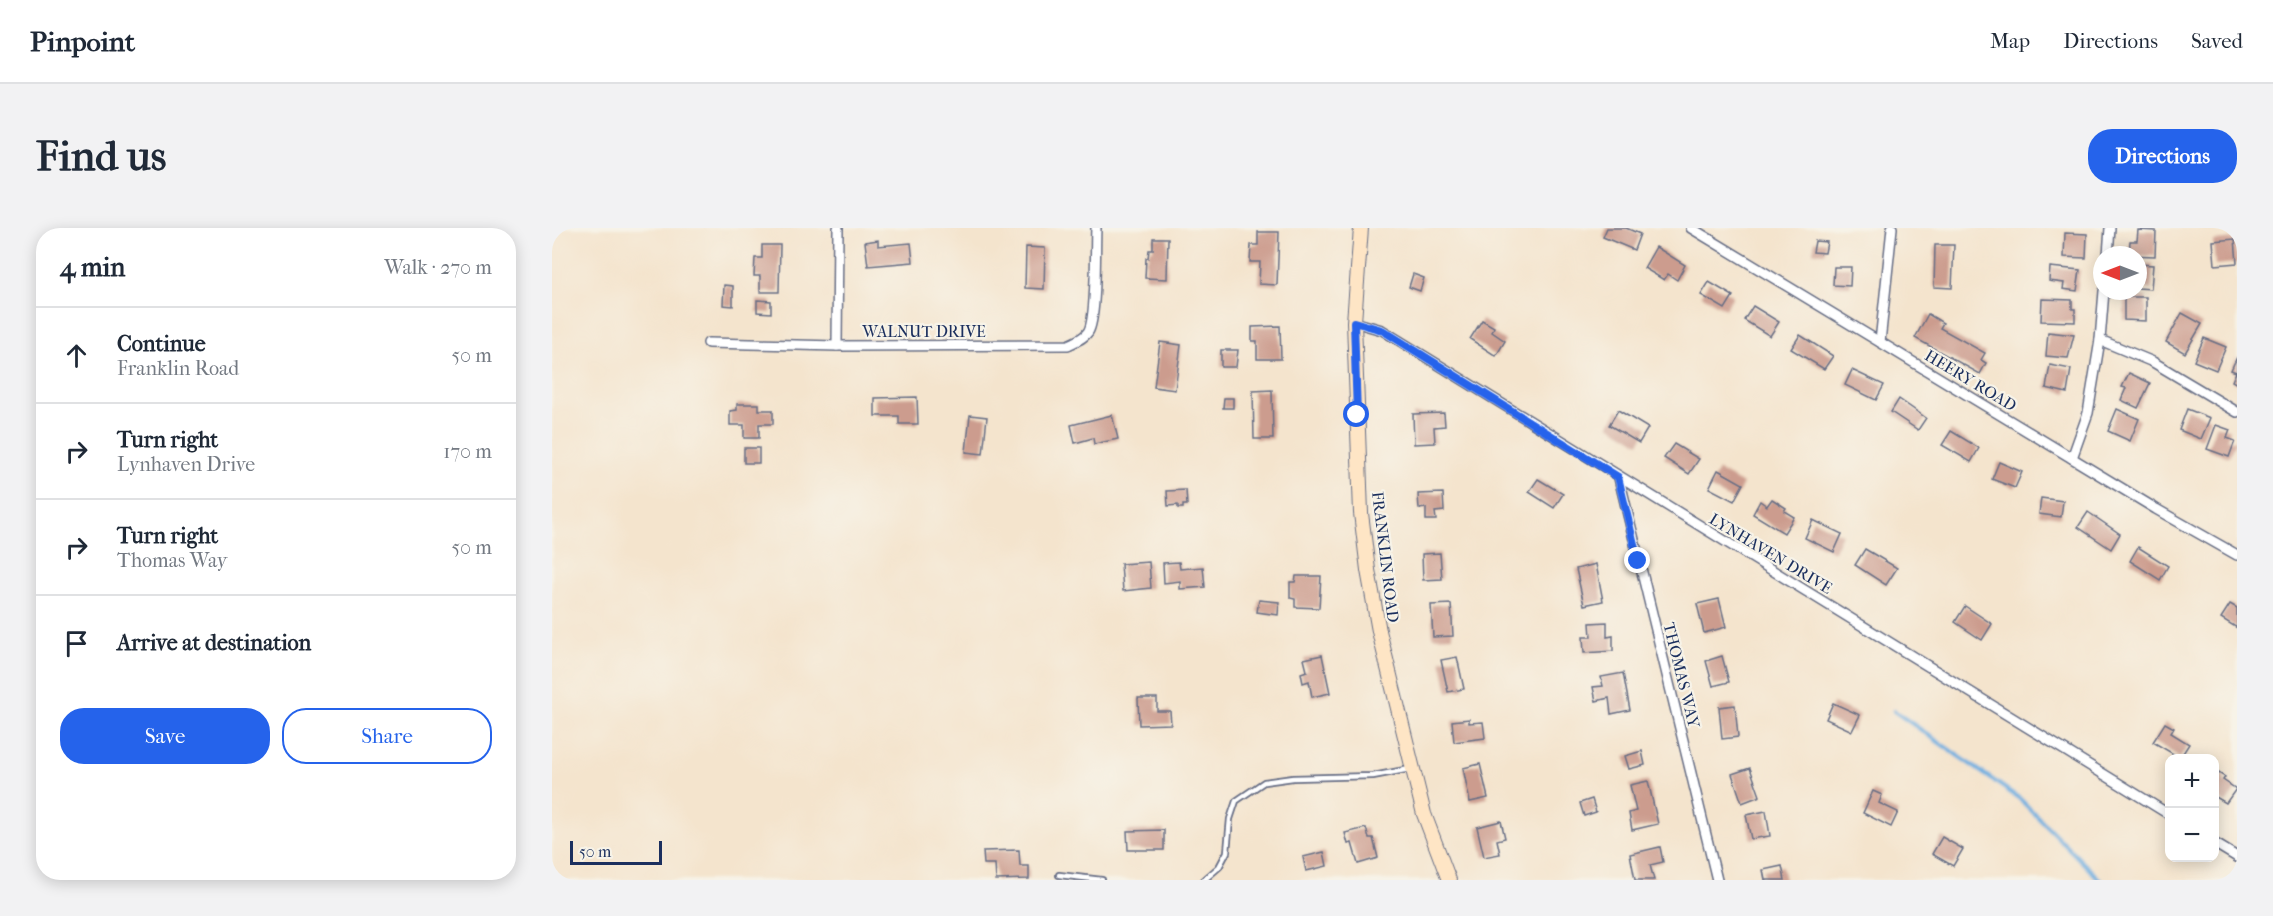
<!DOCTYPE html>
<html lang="en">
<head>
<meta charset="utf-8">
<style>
	body { margin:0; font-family:"IM FELL French Canon",serif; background:#f2f2f3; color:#1f2937 }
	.controls { position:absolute; right:18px; bottom:18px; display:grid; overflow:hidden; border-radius:12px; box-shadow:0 3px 15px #0003 }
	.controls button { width:54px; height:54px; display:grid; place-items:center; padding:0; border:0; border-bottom:2px solid #e0e1e3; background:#fff; color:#1f2937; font:30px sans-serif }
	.compass { position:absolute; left:1541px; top:18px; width:54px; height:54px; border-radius:50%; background:#fff; box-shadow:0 3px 15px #0003; rotate:270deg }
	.scale { position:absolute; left:18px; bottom:15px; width:92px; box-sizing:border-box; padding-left:6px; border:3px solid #1b2f5e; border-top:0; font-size:16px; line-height:21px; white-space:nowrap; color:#1b2f5e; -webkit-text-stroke:4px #f7f3e8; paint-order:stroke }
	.stop { position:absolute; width:18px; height:18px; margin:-14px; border:4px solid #2563eb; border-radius:50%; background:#fff }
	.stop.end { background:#2563eb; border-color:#fff; box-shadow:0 2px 6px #0008 }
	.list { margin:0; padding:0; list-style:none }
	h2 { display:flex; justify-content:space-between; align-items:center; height:78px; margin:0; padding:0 24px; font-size:26px }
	h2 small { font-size:20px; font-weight:400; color:#747a83 }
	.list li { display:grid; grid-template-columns:39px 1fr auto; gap:18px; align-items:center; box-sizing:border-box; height:96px; padding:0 24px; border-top:2px solid #e0e1e3 }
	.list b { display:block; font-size:22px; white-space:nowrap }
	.list p { margin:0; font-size:20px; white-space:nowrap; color:#747a83 }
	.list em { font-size:20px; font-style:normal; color:#747a83 }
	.actions { display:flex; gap:12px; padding:18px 24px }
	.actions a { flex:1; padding:14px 0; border:2px solid #2563eb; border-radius:24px; text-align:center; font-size:21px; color:#2563eb }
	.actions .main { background:#2563eb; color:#fff }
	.icon { flex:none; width:33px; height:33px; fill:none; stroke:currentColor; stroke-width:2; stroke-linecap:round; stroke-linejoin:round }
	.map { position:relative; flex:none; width:1685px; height:652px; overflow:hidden; border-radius:24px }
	header { display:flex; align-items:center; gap:36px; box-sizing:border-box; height:84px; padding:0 30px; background:#fff; border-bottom:2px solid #e0e1e3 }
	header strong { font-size:28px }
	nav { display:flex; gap:33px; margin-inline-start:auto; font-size:21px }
	.intro { display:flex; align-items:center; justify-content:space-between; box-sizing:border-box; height:144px; padding:0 36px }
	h1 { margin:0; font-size:42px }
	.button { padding:15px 27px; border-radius:24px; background:#2563eb; color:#fff; font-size:21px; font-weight:700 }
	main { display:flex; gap:36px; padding:0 36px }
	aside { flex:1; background:#fff; border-radius:24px; box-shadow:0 3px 15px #0003 }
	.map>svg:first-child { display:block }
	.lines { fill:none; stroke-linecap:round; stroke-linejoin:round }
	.stream { stroke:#6cade0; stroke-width:4 }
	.building { fill:#cc9c8e }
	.service-casing { stroke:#676e85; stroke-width:8 }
	.minor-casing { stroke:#676e85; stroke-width:12 }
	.secondary-casing { stroke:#676e85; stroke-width:16 }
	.service { stroke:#fff; stroke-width:4.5 }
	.minor { stroke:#fff; stroke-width:9 }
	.secondary { stroke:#fee5c5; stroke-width:14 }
	.route { stroke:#2563eb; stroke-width:8 }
	.labels { text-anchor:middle; stroke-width:4.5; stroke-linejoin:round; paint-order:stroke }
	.street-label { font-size:16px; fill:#1b2f5e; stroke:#f7f3e8 }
</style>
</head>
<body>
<header>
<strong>Pinpoint</strong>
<nav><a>Map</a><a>Directions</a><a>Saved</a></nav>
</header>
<div class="intro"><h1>Find us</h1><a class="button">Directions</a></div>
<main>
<aside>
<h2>4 min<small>Walk · 270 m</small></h2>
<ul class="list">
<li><svg class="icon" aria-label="ahead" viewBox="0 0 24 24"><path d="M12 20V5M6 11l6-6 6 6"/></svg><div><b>Continue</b><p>Franklin Road</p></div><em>50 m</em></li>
<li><svg class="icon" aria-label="right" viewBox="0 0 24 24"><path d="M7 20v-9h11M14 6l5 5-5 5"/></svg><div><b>Turn right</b><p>Lynhaven Drive</p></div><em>170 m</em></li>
<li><svg class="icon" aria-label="right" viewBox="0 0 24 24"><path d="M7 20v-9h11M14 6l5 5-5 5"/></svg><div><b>Turn right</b><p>Thomas Way</p></div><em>50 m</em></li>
<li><svg class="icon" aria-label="arrive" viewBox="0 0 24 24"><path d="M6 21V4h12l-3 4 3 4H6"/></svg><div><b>Arrive at destination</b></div></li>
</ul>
<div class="actions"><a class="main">Save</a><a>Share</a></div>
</aside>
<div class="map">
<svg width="1685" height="652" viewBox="0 0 1685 652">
	<rect width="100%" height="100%" fill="#f7f3e8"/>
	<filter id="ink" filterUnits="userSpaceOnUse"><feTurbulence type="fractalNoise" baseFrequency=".0167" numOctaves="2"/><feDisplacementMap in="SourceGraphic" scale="12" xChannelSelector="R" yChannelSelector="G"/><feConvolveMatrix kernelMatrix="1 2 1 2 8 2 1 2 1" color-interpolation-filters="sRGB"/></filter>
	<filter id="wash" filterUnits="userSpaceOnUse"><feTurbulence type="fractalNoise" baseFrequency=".008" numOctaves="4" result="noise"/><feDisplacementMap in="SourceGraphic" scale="24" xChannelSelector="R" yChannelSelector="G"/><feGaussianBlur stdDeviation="1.35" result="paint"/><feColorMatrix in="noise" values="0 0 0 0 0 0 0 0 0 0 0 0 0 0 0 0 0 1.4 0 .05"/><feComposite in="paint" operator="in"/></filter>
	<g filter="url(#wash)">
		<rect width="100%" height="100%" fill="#f4e4cd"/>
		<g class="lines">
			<g class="stream">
				<path d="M0,3l1,-3"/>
				<path d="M1342,483l126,88 80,81"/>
			</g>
		</g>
		<g id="blocks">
			<g class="building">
				<path d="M1055,0h19l14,6 -6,16 -31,-13z"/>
				<path d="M1586,2l18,1 -1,25 -26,-1 1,-14h7z"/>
				<path d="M706,4h21l-2,53 -18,-1 1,-22h-10l1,-17h7z"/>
				<path d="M1513,5l22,1 -1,24 -22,-1z"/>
				<path d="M601,10h15l-1,41 -22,-1 1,-20h2l1,-8h4z"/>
				<path d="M1683,11l2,24 -22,2 -2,-24z"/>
				<path d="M326,12v6l33,-3 2,19 -45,4 -3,-24z"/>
				<path d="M1263,13l12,1 -2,11 -12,-1z"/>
				<path d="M210,17h18l-1,47h-19v-16h-6l1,-18h7z"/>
				<path d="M1383,17h19l-2,43 -18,-1z"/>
				<path d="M474,19l19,1 -1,41 -19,-1z"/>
				<path d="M1104,19l29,18 -8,15 -9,-6 -4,6 -20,-12z"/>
				<path d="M1586,36l15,1 -2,24 -13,-1z"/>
				<path d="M1282,39h17l-1,19 -17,-1z"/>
				<path d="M1498,39l30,3 -3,21 -14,-2 1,-6 -15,-2z"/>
				<path d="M861,46l11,4 -4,13 -11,-4z"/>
				<path d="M1157,54l24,14 -8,13 -24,-14z"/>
				<path d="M172,57l9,1v20l-10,-1z"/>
				<path d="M1572,69h22v24l-22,-1z"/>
				<path d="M1490,71l30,1v9h3v13l-34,-1z"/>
				<path d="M205,72l14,1v12l-14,-1z"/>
				<path d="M1201,78l26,16 -9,14 -26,-16z"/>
				<path d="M1630,85l20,11 -17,29 -19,-11z"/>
				<path d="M1376,86l15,9 -3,5 45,25 -4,7 5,3 -6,11 -65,-36z"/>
				<path d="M930,92l12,7 -2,5 13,9 -9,15 -26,-17z"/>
				<path d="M728,98l1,33h-24v-18h-5v-14z"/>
				<path d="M1496,104l26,3 -6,23 -22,-2z"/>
				<path d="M1248,107l33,21 -9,13 -33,-20z"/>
				<path d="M1652,110l22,9 -10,23 -22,-9z"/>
				<path d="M608,114l21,3 -6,45 -21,-3z"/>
				<path d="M669,122h17l-2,17h-15z"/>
				<path d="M1685,129v27l-5,-3 4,-9 -5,-2z"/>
				<path d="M1498,137l21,4 -4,24 -21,-5z"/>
				<path d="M1300,142l32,15 -8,15 -31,-15z"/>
				<path d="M1577,145l21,10 -12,25 -17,-8 5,-12 -4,-1z"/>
				<path d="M720,162l1,49h-19l-1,-48z"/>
				<path d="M365,169l1,27h-19v-8h-24v-18z"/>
				<path d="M672,170h9v10h-10z"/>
				<path d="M1347,171l27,19 -8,12 -27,-18z"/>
				<path d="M185,176h22v6h14v14h-14v14h-15v-13h-14v-14l7,-1z"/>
				<path d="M1565,181l22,10 -9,22 -22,-10z"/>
				<path d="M1635,181l23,9 -9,21 -22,-9z"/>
				<path d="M1066,182l30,18 -9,15 -30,-18z"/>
				<path d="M892,185l1,13 -11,1 1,16 -21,1 -1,-30z"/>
				<path d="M418,187l17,2 -4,37 -17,-2z"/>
				<path d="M560,187l6,24 -24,5 -1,-6 -18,5 -4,-18z"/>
				<path d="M1664,197l14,5 -3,8 8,3 -6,16 -22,-8z"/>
				<path d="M1399,203l28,17 -8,14 -29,-17z"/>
				<path d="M1122,216l25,15 -10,15 -25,-16z"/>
				<rect x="192" y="220" width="15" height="15"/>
				<path d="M1447,234l23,10 -7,16 -23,-9z"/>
				<path d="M1166,242l25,14 -9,17 -25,-13z"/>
				<path d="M986,251l25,15 -9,14 -25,-16z"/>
				<path d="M634,262l1,15h-4v3h-5v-3l-10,1 -1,-15z"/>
				<path d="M891,265l1,18 -9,1 1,8h-10v-12l-7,1 -1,-15z"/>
				<path d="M1489,270l22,3 -2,16 -22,-3z"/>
				<path d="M1220,271l14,9 -2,3 10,6 -10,16 -31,-19 7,-13 7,5z"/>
				<path d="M1536,284l32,22 -9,15 -33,-22z"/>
				<path d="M1261,292l29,14 -8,18 -29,-14z"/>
				<path d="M1586,319l30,19 -8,14 -30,-19z"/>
				<path d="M1313,321l32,19 -11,17 -31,-20z"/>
				<path d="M888,325l2,26 -19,1 -1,-26z"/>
				<path d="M597,334l2,26 -28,3 -2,-27z"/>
				<path d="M627,334l1,7 23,-2 2,20 -25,2v-8l-16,2 -1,-20z"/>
				<path d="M1044,336l7,37 -19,4 -8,-36z"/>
				<path d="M744,348h25l-2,32 -24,-1v-8l-5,-1v-16h5z"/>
				<path d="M1167,371l7,28 -22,6 -7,-29z"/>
				<path d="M707,372l20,2 -1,13 -21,-3z"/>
				<path d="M899,376l2,32 -20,1 -2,-32z"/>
				<path d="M1678,376l7,4v20l-16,-10z"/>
				<path d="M1413,378l27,18 -10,16 -27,-18z"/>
				<path d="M1055,394v15l6,-1v15l-29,2 -1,-16h8l-1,-14z"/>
				<path d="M770,427l8,38 -18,4 -3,-16 -6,2 -2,-10 6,-2 -3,-12z"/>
				<path d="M1170,428l7,26 -16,4 -7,-25z"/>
				<path d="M905,429l7,32 -16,3 -7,-32z"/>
				<path d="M1071,445l7,37 -19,4 -2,-16 -13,3 -3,-14 10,-1 -2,-9z"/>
				<path d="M586,470h19v13h13l1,13 -32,1z"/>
				<path d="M1281,475l27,12 -8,16 -26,-12z"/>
				<path d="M1183,477l3,32 -16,2 -3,-32z"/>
				<path d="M917,491v4l14,-1 2,16 -31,4 -2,-21z"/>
				<path d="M1613,495l9,5 -3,5 18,11 -9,14 -27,-16z"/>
				<path d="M1090,523l3,14 -16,4 -4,-13z"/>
				<path d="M928,536l8,34 -18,4 -7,-34z"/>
				<path d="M1198,540l10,28 -18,7 -10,-29z"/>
				<path d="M1665,544l8,5 -2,3 13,9 -10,14 -12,-7v-20z"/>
				<path d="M1096,553l10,43 -26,6 -3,-17 7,-2 -6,-26z"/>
				<path d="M1321,563l9,4 -3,8 19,9 -7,15 -28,-14z"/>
				<path d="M1040,571l4,13 -12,4 -4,-13z"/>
				<path d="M1214,583l4,25 -19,3 -5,-24z"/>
				<path d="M949,593l4,17 -8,2 3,14 -16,3 -7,-30z"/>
				<path d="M814,600l3,10h4l5,20 -20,6 -6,-21 -4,1 -3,-11z"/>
				<path d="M612,602v20h-36l-1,-19z"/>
				<path d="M1390,609l21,12 -10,17 -21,-12z"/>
				<path d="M1108,619l3,15 -13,3 4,15h-19l-5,-26z"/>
				<path d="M467,622l1,16h9v13l-33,1 -1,-16h-11l-1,-13z"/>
				<path d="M772,624l3,14 -21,5 -3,-14z"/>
				<path d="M1230,638l3,14h-20l-2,-10z"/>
			</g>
		</g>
	</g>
	<g filter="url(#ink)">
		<use href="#blocks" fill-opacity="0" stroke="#676e85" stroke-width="1.5"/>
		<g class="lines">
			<defs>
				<g id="service">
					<path d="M507,647l43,5"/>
					<path d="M652,652l15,-13 8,-15 3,-33 6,-18 28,-19 29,-4 80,-2 37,-7"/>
				</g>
				<g id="minor">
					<path d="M1139,0l465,281 81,46"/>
					<path d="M1556,27l2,-27"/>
					<path d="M802,94l28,8 788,485"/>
					<path d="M1548,112l53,22 84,50"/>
					<path d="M1328,114l12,-114"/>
					<path d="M156,115l129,3 231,-1c8,-4 15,-6 20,-13 9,-13 7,-85 8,-104"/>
					<path d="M285,118l1,-118"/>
					<path d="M1520,230l16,-45 12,-73 4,-49"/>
					<path d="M1067,250l98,402"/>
					<path d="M1662,615l23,14"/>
				</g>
				<path id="secondary" d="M809,0l-7,94 7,191 7,57 11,61 45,183 25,66"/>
			</defs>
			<use href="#service" class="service-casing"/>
			<use href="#minor" class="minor-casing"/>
			<use href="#secondary" class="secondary-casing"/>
			<use href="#service" class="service"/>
			<use href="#minor" class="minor"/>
			<use href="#secondary" class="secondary"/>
		</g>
	</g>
	<g class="lines" filter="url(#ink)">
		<path class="route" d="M805,187l-3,-93 28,8 236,147 20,84"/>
	</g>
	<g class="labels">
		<g class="street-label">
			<text x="372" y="109">WALNUT DRIVE</text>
			<text transform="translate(1419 152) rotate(31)" y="6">HEERY ROAD</text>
			<text transform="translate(1219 325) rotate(31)" y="6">LYNHAVEN DRIVE</text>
			<text transform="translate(834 329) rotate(83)" y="6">FRANKLIN ROAD</text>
			<text transform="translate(1130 447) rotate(76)" y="6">THOMAS WAY</text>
		</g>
	</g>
</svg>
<div class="controls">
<button>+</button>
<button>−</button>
</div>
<svg class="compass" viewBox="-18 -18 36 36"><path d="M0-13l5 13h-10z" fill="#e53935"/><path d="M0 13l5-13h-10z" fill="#747a83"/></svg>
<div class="scale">50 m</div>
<div class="stop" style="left:805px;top:187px"></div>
<div class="stop end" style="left:1086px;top:333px"></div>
</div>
</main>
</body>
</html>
